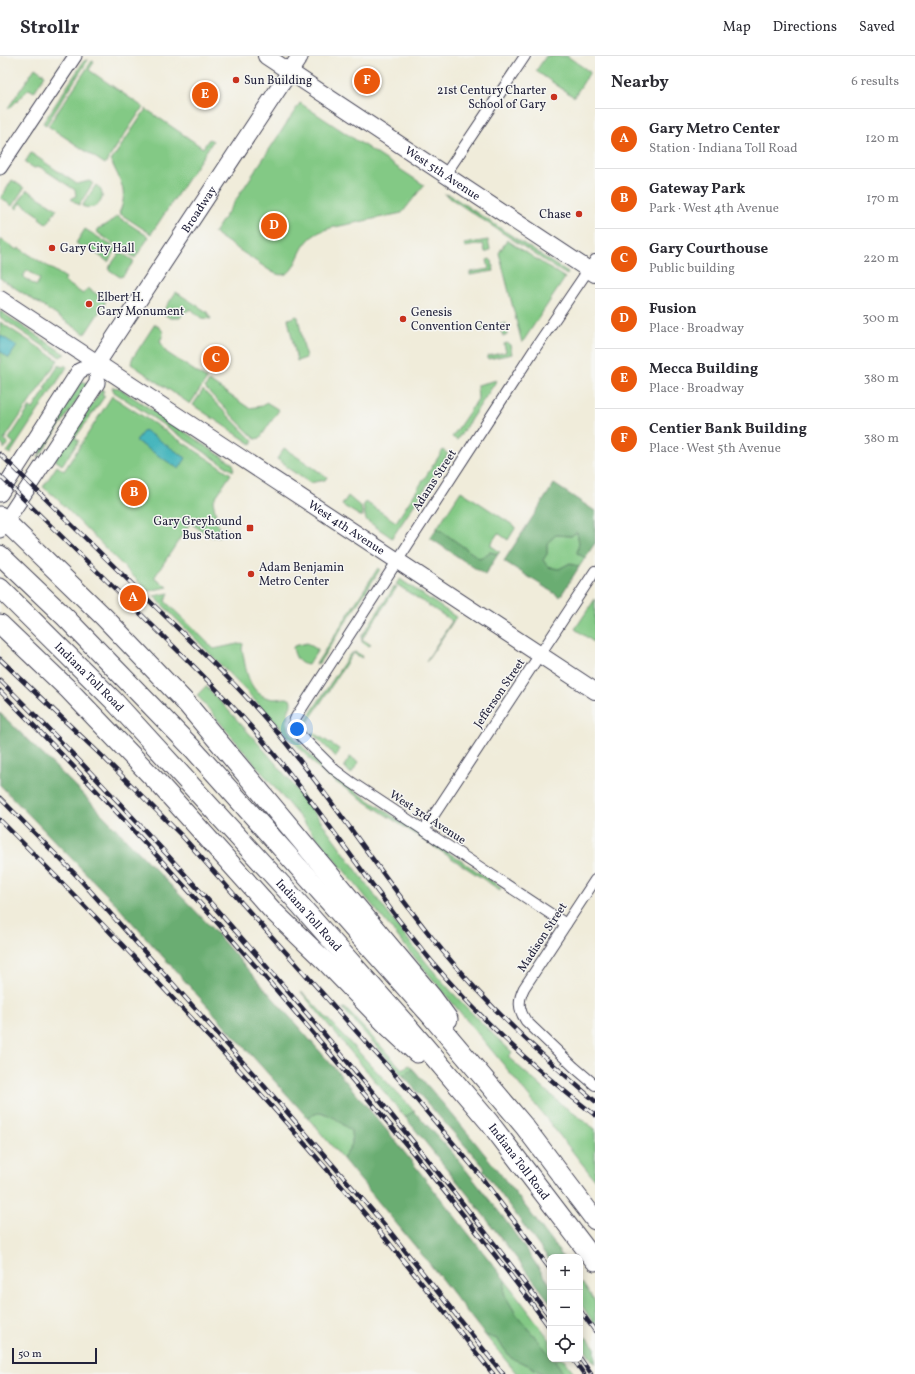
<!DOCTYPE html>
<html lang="en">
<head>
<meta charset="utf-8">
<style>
	body { margin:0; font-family:Vollkorn,serif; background:#f2f2f3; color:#2b2b33 }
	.controls { position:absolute; right:12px; bottom:12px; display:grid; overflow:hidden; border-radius:8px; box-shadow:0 2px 10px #0003 }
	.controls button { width:36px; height:36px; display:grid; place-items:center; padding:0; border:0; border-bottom:1px solid #e1e1e2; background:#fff; color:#2b2b33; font:20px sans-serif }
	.scale { position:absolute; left:12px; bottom:10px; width:85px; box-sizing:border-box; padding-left:4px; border:2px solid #22223b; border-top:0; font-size:11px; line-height:14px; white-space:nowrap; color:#22223b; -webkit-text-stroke:3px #f6f6f2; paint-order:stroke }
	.you { position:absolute; left:297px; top:673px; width:14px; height:14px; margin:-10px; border:3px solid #fff; border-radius:50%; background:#1a73e8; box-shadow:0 0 0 6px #1a73e833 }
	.badge { display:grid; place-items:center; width:26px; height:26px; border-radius:50%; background:#ea580c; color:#fff; font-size:13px; font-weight:700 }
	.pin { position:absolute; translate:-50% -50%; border:2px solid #fff; box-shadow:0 1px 4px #0006 }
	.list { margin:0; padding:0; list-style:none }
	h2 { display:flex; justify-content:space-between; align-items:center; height:52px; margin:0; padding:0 16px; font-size:17px }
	h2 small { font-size:13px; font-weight:400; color:#7c7c81 }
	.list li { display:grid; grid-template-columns:26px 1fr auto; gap:12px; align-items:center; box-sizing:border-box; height:60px; padding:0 16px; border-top:1px solid #e1e1e2 }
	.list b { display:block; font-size:15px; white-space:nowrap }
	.list p { margin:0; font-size:13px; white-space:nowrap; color:#7c7c81 }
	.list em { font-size:13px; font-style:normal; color:#7c7c81 }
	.icon { flex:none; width:22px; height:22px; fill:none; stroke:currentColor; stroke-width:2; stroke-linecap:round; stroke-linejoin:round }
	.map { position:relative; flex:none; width:595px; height:1318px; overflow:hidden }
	header { display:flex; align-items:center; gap:24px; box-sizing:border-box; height:56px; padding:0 20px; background:#fff; border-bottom:1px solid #e1e1e2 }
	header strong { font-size:19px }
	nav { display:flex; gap:22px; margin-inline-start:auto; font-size:14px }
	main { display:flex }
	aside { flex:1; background:#fff }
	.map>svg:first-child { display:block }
	.green { fill:#83c985; stroke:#527660; fill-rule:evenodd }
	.forest { fill:#6aad72; stroke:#466856 }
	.water { fill:#46b6bd; stroke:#346c7c }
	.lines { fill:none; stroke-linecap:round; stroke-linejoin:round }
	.minor-casing { stroke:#414053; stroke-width:12 }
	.tertiary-casing { stroke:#414053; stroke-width:15 }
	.secondary-casing { stroke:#414053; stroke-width:17 }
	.primary-casing { stroke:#414053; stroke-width:18 }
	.motorway-casing { stroke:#414053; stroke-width:21 }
	.minor { stroke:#fff; stroke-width:10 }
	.tertiary { stroke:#fff; stroke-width:13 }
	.secondary { stroke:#fff; stroke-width:15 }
	.primary { stroke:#fff; stroke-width:16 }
	.motorway { stroke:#fff; stroke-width:19 }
	.rail-casing { stroke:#22223b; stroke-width:4.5 }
	.rail { stroke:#f6f6f2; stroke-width:3; stroke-dasharray:9; stroke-linecap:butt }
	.poi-dot { fill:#c8321e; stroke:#f6f6f2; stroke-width:1.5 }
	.labels { text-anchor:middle; stroke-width:3; stroke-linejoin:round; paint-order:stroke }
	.poi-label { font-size:12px; fill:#22223b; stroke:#f6f6f2; text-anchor:start }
	.street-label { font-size:12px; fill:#22223b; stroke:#f6f6f2 }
</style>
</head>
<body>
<header>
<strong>Strollr</strong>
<nav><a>Map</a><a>Directions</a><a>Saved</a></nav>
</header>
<main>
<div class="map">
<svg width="595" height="1318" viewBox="0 0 595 1318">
	<rect width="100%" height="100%" fill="#f6f6f2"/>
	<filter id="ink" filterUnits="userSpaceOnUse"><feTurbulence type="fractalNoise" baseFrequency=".025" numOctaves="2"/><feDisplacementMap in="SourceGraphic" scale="8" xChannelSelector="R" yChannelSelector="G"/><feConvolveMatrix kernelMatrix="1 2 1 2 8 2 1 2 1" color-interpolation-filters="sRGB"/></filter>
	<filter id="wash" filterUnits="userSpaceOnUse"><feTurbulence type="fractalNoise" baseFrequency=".012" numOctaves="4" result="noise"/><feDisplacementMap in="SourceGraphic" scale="16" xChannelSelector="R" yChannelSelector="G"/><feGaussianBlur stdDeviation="0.9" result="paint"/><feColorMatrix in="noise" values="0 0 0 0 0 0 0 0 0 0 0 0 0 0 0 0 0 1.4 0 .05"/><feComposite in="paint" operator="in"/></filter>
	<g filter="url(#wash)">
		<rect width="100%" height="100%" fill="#f0ecda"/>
		<g class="green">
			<path d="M546,0h21l23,16 -16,25 -38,-26z"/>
			<path d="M88,4l-42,65 -3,-2 41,-62z"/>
			<path d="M92,5l2,1 -5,8 54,37 -38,57 -57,-38z"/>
			<path d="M35,12l10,7 -11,17 -5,-3 -20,20 -1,-1z"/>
			<path d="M300,47l124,82 -22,28 -67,14c-10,2 -21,6 -28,15 -12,13 -12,42 -35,30l-58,-39z"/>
			<path d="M146,53l57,39 6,-9 4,2 -62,93 -32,-21c10,-20 1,-33 -8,-52z"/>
			<path d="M31,97l46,31 12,-3 4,2 -14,22 -8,-6 5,-3 -1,-6 -35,-23 -6,1 -9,-6z"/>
			<path d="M12,124l12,8 -12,18 -11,-8z"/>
			<path d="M96,129c14,10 2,28 -14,21z"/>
			<path d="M27,134l30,19 -10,15 -8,-6 1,-2 -19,-13 -4,6 -2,-2z"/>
			<path d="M444,138l6,1 118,78 -1,2 -10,-6z"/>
			<path d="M117,160l32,21 -14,21 -37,-25 -1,-4 11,-5z"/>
			<path d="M85,173l32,20 -9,13 -22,-16 -2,3 -8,-6z"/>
			<path d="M0,183l17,11 2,-2 47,30 -2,3 19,13 5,-6 17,12v3l-20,31 -85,-56zM27,214l13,9 -4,7 -13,-9z"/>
			<path d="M488,184l2,9 -2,3h-3l-2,-8 -18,3 -1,-3z"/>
			<path d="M507,184l58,38 -43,65 -23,-90z"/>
			<path d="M120,196l14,9 -11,15 -3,1 -12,-8z"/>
			<path d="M490,203l2,2 2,10 -24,4v-3l19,-3 -2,-9z"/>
			<path d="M176,236l31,20 4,7 -10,-1 -10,-9 -8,4 -3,5h-10l-8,-5z"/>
			<path d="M0,255l63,42 2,1 -5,3 -60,-40z"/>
			<path d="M297,260l1,1 8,41 -9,3 -9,-42z"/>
			<path d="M0,266l58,38 -54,80 4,3 -4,6v-3l-4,-3z"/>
			<path d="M506,267l2,10 -2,3h-3l-3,-8 -18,3 -1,-3z"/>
			<path d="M155,268c9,7 10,8 5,17l6,11 41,27 -17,25 -59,-40 1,-5z"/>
			<path d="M507,287l3,2 2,9 -24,5v-3l18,-4 -2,-8z"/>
			<path d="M59,309l4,2 2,-2 2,2 -57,87 -3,-2 7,-9 -5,-4 21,-32 3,2 13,-20 -2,-1z"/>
			<path d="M497,324l-40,60 -5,-3 26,-38 -1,-14z"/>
			<path d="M82,325l6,3 -50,74 8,-22z"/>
			<path d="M209,325l40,27 13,-2 4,-4 13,8 -19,28 -5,1 -50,-51z"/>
			<path d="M112,331l7,1 114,76 1,3 -1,4 -119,-79z"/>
			<path d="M102,333l2,2 -2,3 3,2 -30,42 4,3 -17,24 -7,-5z"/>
			<path d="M203,334l50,51 -2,3 -58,-39z"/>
			<path d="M112,340l119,78 -18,27 7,35 -8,1 -22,-14 -36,55 14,9 -20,4 -95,-96 -10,-8 14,-21 7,5z"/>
			<path d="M284,392l43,29 -2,3 -15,3 -24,-16 -1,-3 -8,-5z"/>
			<path d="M443,394l5,4 -56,84 -26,-18 -3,-14 3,-4 30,20z"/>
			<path d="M461,435l55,36 -8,13 -10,-7 -8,12 10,7 -2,2 -8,-2 -6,4 -5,2 -42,-30z"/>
			<path d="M348,440l13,11 2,9h-3l-18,-11z"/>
			<path d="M577,476l2,11 -2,10 8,5 -6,9 -9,-4 -11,6 -11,-2 -5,-7 4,-6v-11l9,-8 15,1z"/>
			<path d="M378,512l2,2 -1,1 -60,92 -3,1z"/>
			<path d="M400,523l56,38 -29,44h-1l26,-40 -56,-37z"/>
			<path d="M395,530l2,1 -35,52 9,6 -3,1 -6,-4 -1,-5z"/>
			<path d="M169,537l-4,8 49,48 28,-6 1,1 -1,5c4,18 5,44 27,49 6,2 12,0 18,0l4,2v5l-3,7 -1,8 2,10 5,7 32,35 175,115 -1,3 -175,-115 -78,-83 -93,-96z"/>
			<path d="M595,543v44l-20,-14z"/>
			<path d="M307,587l11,7 -10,15c-10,-1 -13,-8 -15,-17l1,-2z"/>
			<path d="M355,596l6,3 1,3 -9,-5 -47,72 -2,-2 46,-69z"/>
			<path d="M206,630c33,36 66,71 95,109 46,59 86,122 135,179 23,27 49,53 76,78l-4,5 53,47 34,25v51l-92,-116 -92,-111 -64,-79 -150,-179z"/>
			<path d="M313,676l26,17v2l-3,6 -24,-24z"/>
			<path d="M350,701l9,5 -8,12 -7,-8z"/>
			<path d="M301,936l6,5 107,114 -9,6z"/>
			<path d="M345,952l57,61 7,-4 4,4 -6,3 -4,4 -60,-67z"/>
			<path d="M320,1056l15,6 16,13 1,13 -9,15 -36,-42z"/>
			<path d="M505,1224l45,60v15l-34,-41 -12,-20z"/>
			<path d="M582,1227l13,18v24l-15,-22v-18z"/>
			<path d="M485,1279l12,4 14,19 17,7 15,9h-26z"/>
			<path d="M587,1281l8,11v16l-15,-21z"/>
			<path d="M554,1303h10l11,15h-11z"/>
		</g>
		<g class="forest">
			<path d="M554,428l41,27v32l-10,15 -8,-5 2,-10 -2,-11 -6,4 -15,-1 -9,8v11l-4,6 5,7 11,2 11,-6 9,4 -19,30 -56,-36z"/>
			<path d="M437,472l42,30 5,-2 6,-4 8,2 -13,21 -55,-37z"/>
			<path d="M0,657l72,70 135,140 131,149 55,66 112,142 -1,14 12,20 34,41v4h4l10,15h-21l-15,-9 -17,-7 -14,-19 -12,-4 -56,-72 -86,-104 9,-15 -1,-13 -16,-13 -14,-6 -14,5 -195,-217 -112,-115z"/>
			<path d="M413,1013c53,60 103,123 150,188h-13v4l-67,-91 2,-2 -82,-92 4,-4z"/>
			<path d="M414,1055l37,40 52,66 47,67v18l-82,-107 -63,-78z"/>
		</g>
		<g class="water">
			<path d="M0,279l17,11 -8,12 -9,-7z"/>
			<path d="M144,374l42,28 -7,11 -43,-28z"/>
		</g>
	</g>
	<g filter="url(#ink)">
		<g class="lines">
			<defs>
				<g id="minor">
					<path d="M445,119l80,-119"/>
					<path d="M424,774l171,-259"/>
					<path d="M595,824l-71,108c-6,12 -6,21 2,33l48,46 21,18"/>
					<path d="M566,868l-215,-142 -16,-12 -34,-34c-5,-6 -9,-12 -5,-19l240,-370 59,-87"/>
				</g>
				<path id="tertiary" d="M0,112l75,-112"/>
				<path id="secondary" d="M0,438l79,-123 19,-9 -1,21 -97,147"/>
				<g id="primary">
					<path id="s1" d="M266,0l329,218"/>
					<path id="s2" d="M0,243l595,392"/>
					<path id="s3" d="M98,306l202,-306"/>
				</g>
				<g id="motorway">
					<path d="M0,460l104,101 83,87 245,293 16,22"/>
					<path d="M0,499l65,62 130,134 237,266 92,109 71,94"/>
					<path id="s4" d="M0,532l113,112 180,197 117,132 79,93 106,139"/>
					<path d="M0,568l69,66 92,96 112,125 53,51 61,63 30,28"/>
				</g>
			</defs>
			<use href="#minor" class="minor-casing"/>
			<use href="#tertiary" class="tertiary-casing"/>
			<use href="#secondary" class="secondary-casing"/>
			<use href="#primary" class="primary-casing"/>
			<use href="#motorway" class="motorway-casing"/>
			<use href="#minor" class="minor"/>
			<use href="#tertiary" class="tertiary"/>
			<use href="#secondary" class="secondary"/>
			<use href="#primary" class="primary"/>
			<use href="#motorway" class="motorway"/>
			<defs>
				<g id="rail">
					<path d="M0,398c55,54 109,108 164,161 37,36 75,72 108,111 64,76 116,161 180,236 43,51 92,96 143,139"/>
					<path d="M0,420c51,50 103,101 154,151 39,39 80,78 115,121 62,74 113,157 177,230 45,51 95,96 149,137"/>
					<path d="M0,603l104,99 78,78 224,251 73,87 71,95"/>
					<path d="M0,624c134,133 260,275 380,421 58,71 116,143 170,216"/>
					<path d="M0,635c120,121 235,248 344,379 71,84 141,169 206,258"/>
					<path d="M0,742l76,77 205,230 102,118 120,151"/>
					<path d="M0,764c125,125 246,253 360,388 46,54 89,110 133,166"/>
					<path d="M580,1254l15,21"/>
					<path d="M580,1302l11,16"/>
					<path d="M573,1303l11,15"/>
				</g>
			</defs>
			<use href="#rail" class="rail-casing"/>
			<use href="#rail" class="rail"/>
		</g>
	</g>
	<g class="poi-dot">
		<circle cx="236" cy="24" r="4"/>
		<circle cx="554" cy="41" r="4"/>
		<circle cx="579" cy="158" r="4"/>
		<circle cx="52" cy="192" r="4"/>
		<circle cx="89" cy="248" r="4"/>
		<circle cx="403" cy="263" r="4"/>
		<rect x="246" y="468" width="8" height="8" rx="2"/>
		<circle cx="251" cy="518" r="4"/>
	</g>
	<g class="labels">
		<g class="poi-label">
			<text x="244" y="28">Sun Building</text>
			<text x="546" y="38" text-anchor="end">21st Century Charter<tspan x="546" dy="14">School of Gary</tspan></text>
			<text x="571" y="162" text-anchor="end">Chase</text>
			<text x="60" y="196">Gary City Hall</text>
			<text x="97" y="245">Elbert H.<tspan x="97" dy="14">Gary Monument</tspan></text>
			<text x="411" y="260">Genesis<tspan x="411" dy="14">Convention Center</tspan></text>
			<text x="242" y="469" text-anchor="end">Gary Greyhound<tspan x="242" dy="14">Bus Station</tspan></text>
			<text x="259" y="515">Adam Benjamin<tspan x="259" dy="14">Metro Center</tspan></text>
		</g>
		<g class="street-label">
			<text dy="4" stroke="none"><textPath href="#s1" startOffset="212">West 5th Avenue</textPath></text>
			<text dy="4" stroke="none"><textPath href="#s3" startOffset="183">Broadway</textPath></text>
			<text transform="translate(434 424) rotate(-57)" y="4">Adams Street</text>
			<text dy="4" stroke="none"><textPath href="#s2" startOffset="415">West 4th Avenue</textPath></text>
			<text dy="4" stroke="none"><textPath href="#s4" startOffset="126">Indiana Toll Road</textPath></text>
			<text transform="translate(499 637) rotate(-56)" y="4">Jefferson Street</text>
			<text transform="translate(428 761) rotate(33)" y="4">West 3rd Avenue</text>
			<text dy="4" stroke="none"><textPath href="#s4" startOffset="450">Indiana Toll Road</textPath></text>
			<text transform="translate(542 881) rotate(-57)" y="4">Madison Street</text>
			<text dy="4" stroke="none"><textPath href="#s4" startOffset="774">Indiana Toll Road</textPath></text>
		</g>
	</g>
</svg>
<div class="controls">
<button>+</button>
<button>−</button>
<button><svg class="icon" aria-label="locate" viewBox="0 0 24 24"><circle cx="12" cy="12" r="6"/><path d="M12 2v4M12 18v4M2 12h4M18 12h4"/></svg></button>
</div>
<div class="scale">50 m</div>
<div class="you"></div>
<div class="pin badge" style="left:133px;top:542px">A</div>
<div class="pin badge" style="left:134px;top:437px">B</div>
<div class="pin badge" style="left:216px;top:303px">C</div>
<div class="pin badge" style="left:274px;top:170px">D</div>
<div class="pin badge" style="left:205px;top:39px">E</div>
<div class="pin badge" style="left:367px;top:25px">F</div>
</div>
<aside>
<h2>Nearby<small>6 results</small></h2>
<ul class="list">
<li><span class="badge">A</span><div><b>Gary Metro Center</b><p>Station · Indiana Toll Road</p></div><em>120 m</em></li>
<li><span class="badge">B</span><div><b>Gateway Park</b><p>Park · West 4th Avenue</p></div><em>170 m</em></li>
<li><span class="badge">C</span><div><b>Gary Courthouse</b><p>Public building</p></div><em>220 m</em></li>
<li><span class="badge">D</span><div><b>Fusion</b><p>Place · Broadway</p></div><em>300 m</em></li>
<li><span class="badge">E</span><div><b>Mecca Building</b><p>Place · Broadway</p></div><em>380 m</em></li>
<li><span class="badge">F</span><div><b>Centier Bank Building</b><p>Place · West 5th Avenue</p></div><em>380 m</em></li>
</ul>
</aside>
</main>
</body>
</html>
